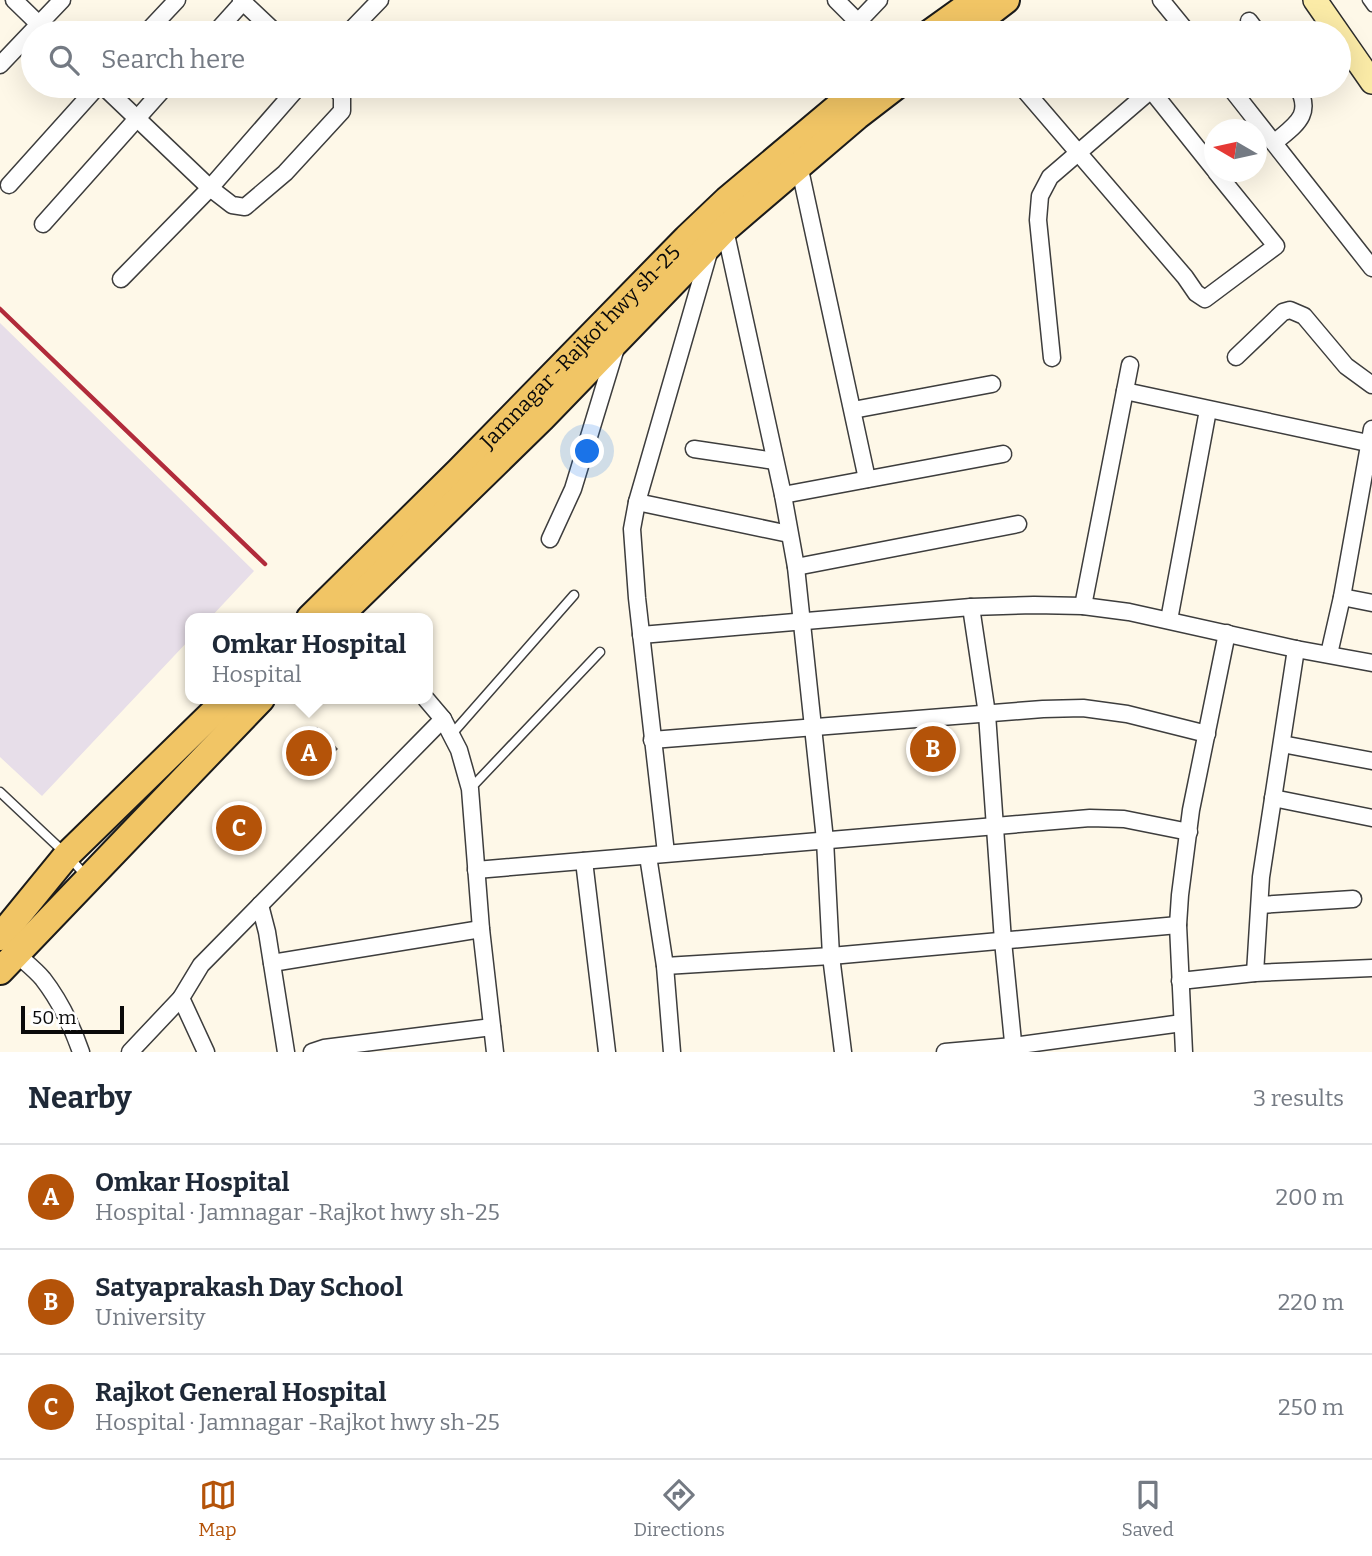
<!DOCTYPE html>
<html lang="en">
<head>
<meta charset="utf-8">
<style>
	body { margin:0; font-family:Bitter,serif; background:#f2f2f3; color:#1f2937 }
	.compass { position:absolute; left:1204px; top:119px; width:63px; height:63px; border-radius:50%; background:#fff; box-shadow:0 7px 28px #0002; rotate:279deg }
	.scale { position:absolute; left:21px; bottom:18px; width:103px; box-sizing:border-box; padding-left:7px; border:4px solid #0a0a0a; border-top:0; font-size:19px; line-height:24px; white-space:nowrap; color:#0a0a0a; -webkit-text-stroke:5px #fff; paint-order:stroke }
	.you { position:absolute; left:588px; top:452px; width:24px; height:24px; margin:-18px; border:5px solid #fff; border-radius:50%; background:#1a73e8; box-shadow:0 0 0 10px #1a73e833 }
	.badge { display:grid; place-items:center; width:46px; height:46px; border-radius:50%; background:#b45309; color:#fff; font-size:23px; font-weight:700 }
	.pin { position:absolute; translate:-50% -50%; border:4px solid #fff; box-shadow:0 2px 7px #0006 }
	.popup { position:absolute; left:185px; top:613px; width:248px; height:91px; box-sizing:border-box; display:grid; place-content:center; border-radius:14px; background:#fff; filter:drop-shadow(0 2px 5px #0005); font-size:23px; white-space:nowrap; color:#747a83 }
	.popup b { font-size:26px; color:#1f2937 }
	.popup::after { content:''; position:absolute; left:50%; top:100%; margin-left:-14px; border:14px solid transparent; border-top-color:#fff }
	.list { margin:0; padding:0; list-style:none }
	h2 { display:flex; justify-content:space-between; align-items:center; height:91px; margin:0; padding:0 28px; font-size:30px }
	h2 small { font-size:23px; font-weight:400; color:#747a83 }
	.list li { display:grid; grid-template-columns:46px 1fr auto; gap:21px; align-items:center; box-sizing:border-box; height:105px; padding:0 28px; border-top:2px solid #e0e1e3 }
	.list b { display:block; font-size:26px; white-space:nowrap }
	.list p { margin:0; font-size:23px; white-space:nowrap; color:#747a83 }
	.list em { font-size:23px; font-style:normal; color:#747a83 }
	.icon { flex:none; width:38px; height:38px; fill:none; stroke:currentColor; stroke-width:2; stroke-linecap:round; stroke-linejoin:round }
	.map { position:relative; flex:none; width:1372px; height:1052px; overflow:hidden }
	.search { position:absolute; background:#fff; box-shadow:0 7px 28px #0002; left:21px; right:21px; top:21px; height:77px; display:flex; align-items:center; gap:18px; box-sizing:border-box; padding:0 24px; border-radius:38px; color:#747a83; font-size:26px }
	.sheet { height:406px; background:#fff }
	nav { display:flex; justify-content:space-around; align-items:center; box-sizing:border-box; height:98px; border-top:2px solid #e0e1e3; background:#fff; font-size:19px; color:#747a83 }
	nav a { display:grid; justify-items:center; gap:4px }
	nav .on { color:#b45309 }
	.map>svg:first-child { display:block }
	.industrial { fill:#e7dee9 }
	.building { fill:#524b47 }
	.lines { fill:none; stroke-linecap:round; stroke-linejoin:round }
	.service-casing { stroke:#3d3d3d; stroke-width:11 }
	.minor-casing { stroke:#3d3d3d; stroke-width:19 }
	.secondary-casing { stroke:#2c2c2c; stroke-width:26 }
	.primary-casing { stroke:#1b1b1b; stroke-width:30 }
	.service { stroke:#fff; stroke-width:8 }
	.minor { stroke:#fff; stroke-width:16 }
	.secondary { stroke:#fbeba7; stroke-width:23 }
	.primary { stroke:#f1c565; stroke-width:26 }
	.rail { stroke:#b12b3b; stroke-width:4.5 }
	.labels { text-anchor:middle; stroke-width:7; stroke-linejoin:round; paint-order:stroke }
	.street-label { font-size:21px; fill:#0a0a0a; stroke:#fff }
</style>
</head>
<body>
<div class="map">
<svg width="1372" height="1052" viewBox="0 0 1372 1052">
	<rect width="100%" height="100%" fill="#fef8e8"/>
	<path class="industrial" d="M0,323l254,248 -44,47h-20v21l-148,157 -42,-39z"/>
	<g class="building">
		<path d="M317,727l21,22 -28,26 -20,-23z"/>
		<path d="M237,806l19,19 -18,18 -11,-12 7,-6 -8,-9z"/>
	</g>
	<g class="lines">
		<defs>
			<g id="service">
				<path d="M1367,0l5,7"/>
				<path d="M451,735l123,-140"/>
				<path d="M470,789l130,-137"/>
				<path d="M0,792l67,63 20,22"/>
			</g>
			<g id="minor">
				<path d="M14,0l34,33"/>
				<path d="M241,0l35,33"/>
				<path d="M836,0l33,33"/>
				<path d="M1161,0l27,33"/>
				<path d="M1249,21l9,12"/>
				<path d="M858,22l21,-22"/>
				<path d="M146,33l31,-33"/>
				<path d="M215,33l28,-31"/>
				<path d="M348,33l32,-33"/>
				<path d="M0,65l62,-65"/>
				<path d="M103,86l107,102 22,17 13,2 40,-34 57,-62v-15l-8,-10"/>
				<path d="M1021,86l164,191 11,16 9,6 71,-53 -60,-74"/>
				<path d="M1229,86l143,182"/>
				<path d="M1274,143c21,-18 40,-28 23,-57"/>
				<path d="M799,165l68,314"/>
				<path d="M9,185l89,-99"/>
				<path d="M43,224l123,-138"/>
				<path d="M724,225l59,270 13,72 29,273 6,116 12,96"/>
				<path d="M121,279l89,-91 89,-102"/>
				<path d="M1236,357l47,-45 7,-2 14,6 42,50 26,19"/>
				<path d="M1052,358l-14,-138 2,-24 10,-19 101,-87 63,79"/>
				<path d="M1125,391l247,53"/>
				<path d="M853,410l139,-26"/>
				<path d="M694,449l81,12"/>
				<path d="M783,495l220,-41"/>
				<path d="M637,502l152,32"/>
				<path d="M550,539l23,-50 43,-141"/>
				<path d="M796,567l222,-43"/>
				<path d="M1342,597l30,6"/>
				<path d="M1083,606l47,-241"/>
				<path d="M971,607l16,107 16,227 11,111"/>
				<path d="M1169,620l39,-210"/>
				<path d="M641,635l330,-28 63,-2 49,1 46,6 167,37 76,14"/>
				<path d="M1329,654l13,-57 30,-168"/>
				<path d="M426,699l17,20 16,31 11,39 11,140 14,123"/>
				<path d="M652,740l391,-31 40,-1 44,6 80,20"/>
				<path d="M1282,744l90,17"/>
				<path d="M1273,798l99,20"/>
				<path d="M666,853l-29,-255 -5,-69 5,-27 73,-253"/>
				<path d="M648,856l17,110 7,86"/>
				<path d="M584,861l23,191"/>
				<path d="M476,870l614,-52 34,1 65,13"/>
				<path d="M260,905l7,27 19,120"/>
				<path d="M1260,905l93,-6"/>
				<path d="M11,949c10,10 23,19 32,30 17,22 29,47 38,73"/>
				<path d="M272,963l209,-34"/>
				<path d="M665,966l166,-10 347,-31"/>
				<path d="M1255,973l6,-96 35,-228"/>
				<path d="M1180,981l75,-8 117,-5"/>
				<path d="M181,998l25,54"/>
				<path d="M130,1052l51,-54 20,-33 242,-246"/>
				<path d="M312,1052l12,-4 168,-21"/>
				<path d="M945,1052l68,-6 169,-23"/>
				<path d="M1184,1052l-6,-127 2,-30 11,-85 36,-177"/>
			</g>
			<path id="secondary" d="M1315,0l57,82"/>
			<g id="primary">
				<path d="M930,33l46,-33"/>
				<path d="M963,33l43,-33"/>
				<path id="s1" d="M310,618l149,-147 228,-233 40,-38 136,-114"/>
				<path d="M337,618l205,-200 184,-190 131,-112 39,-30"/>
				<path d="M0,937l67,-82 160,-156"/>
				<path d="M0,971l261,-272"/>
			</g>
		</defs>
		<use href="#service" class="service-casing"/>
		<use href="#minor" class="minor-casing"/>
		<use href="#secondary" class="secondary-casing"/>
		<use href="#primary" class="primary-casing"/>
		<use href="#service" class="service"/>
		<use href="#minor" class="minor"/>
		<use href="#secondary" class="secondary"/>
		<use href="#primary" class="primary"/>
		<path class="rail" d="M0,309l265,255"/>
	</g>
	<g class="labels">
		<g class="street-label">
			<text dy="7" stroke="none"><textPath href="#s1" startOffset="383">Jamnagar -Rajkot hwy sh-25</textPath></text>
		</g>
	</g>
</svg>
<svg class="compass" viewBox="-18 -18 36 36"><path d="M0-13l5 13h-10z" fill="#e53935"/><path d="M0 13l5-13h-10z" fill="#747a83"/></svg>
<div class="scale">50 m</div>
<div class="you"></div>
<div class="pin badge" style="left:309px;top:753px">A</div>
<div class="popup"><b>Omkar Hospital</b>Hospital</div>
<div class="pin badge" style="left:933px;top:749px">B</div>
<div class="pin badge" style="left:239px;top:828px">C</div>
<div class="search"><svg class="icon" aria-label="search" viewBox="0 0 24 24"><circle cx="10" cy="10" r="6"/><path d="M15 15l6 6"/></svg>Search here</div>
</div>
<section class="sheet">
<h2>Nearby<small>3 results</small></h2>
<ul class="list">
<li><span class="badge">A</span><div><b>Omkar Hospital</b><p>Hospital · Jamnagar -Rajkot hwy sh-25</p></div><em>200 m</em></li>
<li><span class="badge">B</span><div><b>Satyaprakash Day School</b><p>University</p></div><em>220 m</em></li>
<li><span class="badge">C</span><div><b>Rajkot General Hospital</b><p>Hospital · Jamnagar -Rajkot hwy sh-25</p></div><em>250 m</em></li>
</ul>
</section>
<nav>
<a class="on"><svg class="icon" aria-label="map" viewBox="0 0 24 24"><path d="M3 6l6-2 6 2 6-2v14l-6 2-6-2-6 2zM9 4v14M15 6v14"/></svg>Map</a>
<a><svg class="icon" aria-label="directions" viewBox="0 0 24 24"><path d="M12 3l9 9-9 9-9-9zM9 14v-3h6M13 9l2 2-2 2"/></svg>Directions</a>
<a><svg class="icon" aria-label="saved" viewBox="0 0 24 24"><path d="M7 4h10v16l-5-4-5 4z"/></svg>Saved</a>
</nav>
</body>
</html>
